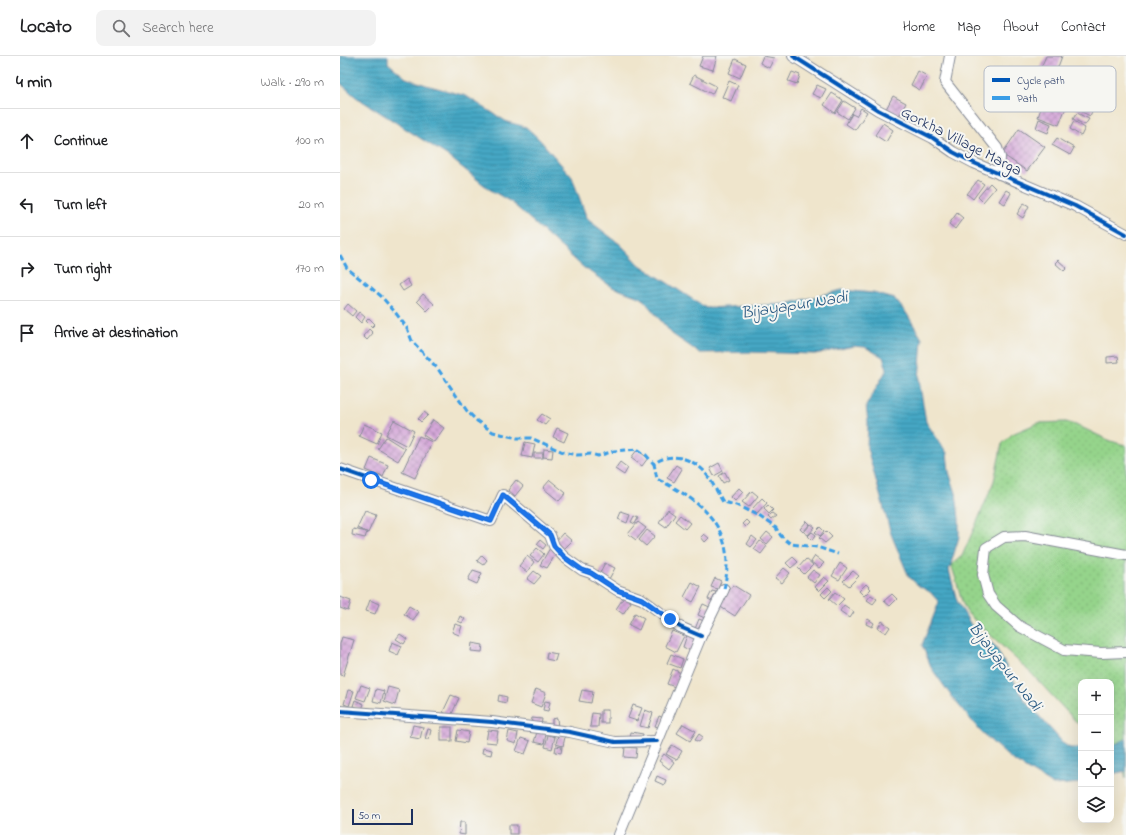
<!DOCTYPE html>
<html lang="en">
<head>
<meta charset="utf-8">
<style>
	body { margin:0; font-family:"Indie Flower",sans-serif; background:#f2f2f2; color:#202124 }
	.controls { position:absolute; right:12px; bottom:12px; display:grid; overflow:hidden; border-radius:8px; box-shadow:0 4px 16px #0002 }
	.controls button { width:36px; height:36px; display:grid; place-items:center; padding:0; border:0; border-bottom:1px solid #e0e0e0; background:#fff; color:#202124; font:20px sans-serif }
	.scale { position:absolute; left:12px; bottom:10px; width:61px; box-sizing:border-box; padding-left:4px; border:2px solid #1b2f5e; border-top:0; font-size:11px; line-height:14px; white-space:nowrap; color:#1b2f5e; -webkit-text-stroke:3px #f6f6f2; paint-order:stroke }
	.stop { position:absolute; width:12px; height:12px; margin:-9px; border:3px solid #1a73e8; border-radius:50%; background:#fff }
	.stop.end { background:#1a73e8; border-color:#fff; box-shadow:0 1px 4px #0008 }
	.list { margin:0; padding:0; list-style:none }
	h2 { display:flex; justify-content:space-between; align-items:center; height:52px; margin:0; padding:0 16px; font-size:17px }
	h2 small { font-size:13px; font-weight:400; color:#757577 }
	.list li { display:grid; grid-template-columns:26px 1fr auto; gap:12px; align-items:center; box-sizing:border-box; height:64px; padding:0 16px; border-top:1px solid #e0e0e0 }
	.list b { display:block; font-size:15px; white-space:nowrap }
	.list em { font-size:13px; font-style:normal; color:#757577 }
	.icon { flex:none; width:22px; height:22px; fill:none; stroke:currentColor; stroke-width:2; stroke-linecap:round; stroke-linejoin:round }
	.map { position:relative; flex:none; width:786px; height:779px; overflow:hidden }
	header { display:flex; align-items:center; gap:24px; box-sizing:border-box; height:56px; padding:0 20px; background:#fff; border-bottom:1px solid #e0e0e0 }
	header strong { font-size:19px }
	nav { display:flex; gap:22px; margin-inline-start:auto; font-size:14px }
	.search { width:280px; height:36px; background:#f2f2f2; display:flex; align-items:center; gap:10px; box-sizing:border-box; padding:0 14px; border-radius:8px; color:#757577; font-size:15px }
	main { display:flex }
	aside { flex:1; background:#fff }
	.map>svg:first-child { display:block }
	.green { fill:url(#green-dots); stroke:#588274 }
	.water { fill:url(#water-rules); stroke:#306b91 }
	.building { fill:url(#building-cross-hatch) }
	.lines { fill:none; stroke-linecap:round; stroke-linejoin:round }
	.minor-casing { stroke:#858a95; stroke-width:12 }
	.minor { stroke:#fff; stroke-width:10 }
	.quiet { stroke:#3b9de6; stroke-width:3; stroke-dasharray:6 3; stroke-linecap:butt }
	.cycleway-casing { stroke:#f6f6f2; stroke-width:6 }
	.cycleway { stroke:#0057b8; stroke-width:4 }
	.route { stroke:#1a73e8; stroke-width:5 }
	.labels { text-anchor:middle; stroke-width:4; stroke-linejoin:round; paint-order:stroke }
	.street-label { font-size:16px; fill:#1b2f5e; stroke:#f6f6f2 }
	.water-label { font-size:17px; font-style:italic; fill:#295982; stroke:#f6f6f2 }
	.key { fill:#f6f6f2; stroke:#b4bac6; stroke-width:1 }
	.key-label { font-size:11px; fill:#1b2f5e }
</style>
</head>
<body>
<header>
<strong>Locato</strong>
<div class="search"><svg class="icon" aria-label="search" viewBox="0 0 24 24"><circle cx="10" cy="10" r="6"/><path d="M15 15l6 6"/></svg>Search here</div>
<nav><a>Home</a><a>Map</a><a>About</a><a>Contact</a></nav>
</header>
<main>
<aside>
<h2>4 min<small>Walk · 290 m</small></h2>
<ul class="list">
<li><svg class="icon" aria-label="ahead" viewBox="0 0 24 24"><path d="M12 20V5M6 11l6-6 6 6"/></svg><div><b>Continue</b></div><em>100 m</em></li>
<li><svg class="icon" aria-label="left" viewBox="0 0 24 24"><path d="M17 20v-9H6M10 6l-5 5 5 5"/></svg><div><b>Turn left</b></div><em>20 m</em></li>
<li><svg class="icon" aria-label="right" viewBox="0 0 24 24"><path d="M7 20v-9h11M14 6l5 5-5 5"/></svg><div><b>Turn right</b></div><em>170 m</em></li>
<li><svg class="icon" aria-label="arrive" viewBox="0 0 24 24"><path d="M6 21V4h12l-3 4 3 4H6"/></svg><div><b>Arrive at destination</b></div></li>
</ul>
</aside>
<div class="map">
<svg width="786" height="779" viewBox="0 0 786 779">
	<defs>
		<pattern id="green-dots" width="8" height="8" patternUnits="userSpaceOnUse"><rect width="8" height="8" fill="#95d48b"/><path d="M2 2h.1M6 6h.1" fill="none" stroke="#80b67a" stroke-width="1.8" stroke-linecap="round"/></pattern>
		<pattern id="water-rules" width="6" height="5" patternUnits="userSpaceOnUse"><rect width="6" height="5" fill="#44a7c4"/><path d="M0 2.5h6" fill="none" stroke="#3888a2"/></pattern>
		<pattern id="building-cross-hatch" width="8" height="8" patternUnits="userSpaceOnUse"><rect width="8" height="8" fill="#d5a8d9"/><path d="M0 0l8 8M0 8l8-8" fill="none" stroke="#ac89b3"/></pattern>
	</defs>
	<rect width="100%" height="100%" fill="#f6f6f2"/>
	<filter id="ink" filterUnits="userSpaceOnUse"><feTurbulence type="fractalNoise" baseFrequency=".025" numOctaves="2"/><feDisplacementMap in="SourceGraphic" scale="8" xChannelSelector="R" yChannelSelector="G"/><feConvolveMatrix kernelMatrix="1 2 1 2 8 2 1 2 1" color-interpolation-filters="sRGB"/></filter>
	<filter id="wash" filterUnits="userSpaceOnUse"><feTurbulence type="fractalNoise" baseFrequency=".012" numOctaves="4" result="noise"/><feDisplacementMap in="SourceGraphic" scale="16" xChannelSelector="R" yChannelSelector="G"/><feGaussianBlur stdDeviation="0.9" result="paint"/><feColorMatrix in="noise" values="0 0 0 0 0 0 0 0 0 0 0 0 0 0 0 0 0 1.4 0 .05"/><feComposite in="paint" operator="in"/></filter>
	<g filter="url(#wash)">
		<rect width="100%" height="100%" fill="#efe5cc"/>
		<path class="green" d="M726,366c21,5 39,20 60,23v334l-3,-14 -12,-16v-67h-30v45l-49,-53 -64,-60c-9,-14 -10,-33 -17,-49l11,-9 18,-41 14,-34 8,-37 10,-10 26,-11z"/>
		<g class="water">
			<path d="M0,0h48v7l18,15 20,7 40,11 41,26 19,5 13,12 33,38 15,42 34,26 19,20 66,43 80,-4 56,-14 31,3 22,6 12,15 15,25 -3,41 7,42 21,31 2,19 7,21 3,26v18l-10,33 8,31 14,24 24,21 29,53 40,45 6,4h11v35l-28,2 -42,-26 -30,-27 -29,-35 -20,-28 -10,-24 17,-43 -9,-10 -11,-6 -10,-9 -18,-43 -24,-86 1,-26 -2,-16 21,-37 -4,-12 -18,-10 -11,-1 -39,8 -65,-2 -50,1 -28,-19 -30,-36 -30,-11 -29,-20 -72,-65 -22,-13 -41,-33 -92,-59 -16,-14z"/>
			<path d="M786,683v32l-15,3v-28z"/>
		</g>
		<g id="blocks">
			<g class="building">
				<path d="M363,0h14l-4,14 -14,-4z"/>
				<path d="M423,0l11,2 -5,10 -9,-5z"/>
				<path d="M706,0h16l-8,22 -15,-6z"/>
				<path d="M395,3l11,5 -6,14 -11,-5z"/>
				<path d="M578,15l9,5 -7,14 -9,-5z"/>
				<path d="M452,16l8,3 -3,9 -9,-3z"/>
				<path d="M354,19l22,11 -4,8 -22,-11z"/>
				<path d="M389,25l9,4 -7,16 -9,-4z"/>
				<path d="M477,29l9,4 -5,9 -9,-4z"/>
				<path d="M492,37l11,7 -8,13 -11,-8z"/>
				<path d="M706,38l22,8 -9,23 -21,-8z"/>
				<path d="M553,40l13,7 -7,13 -13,-7z"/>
				<path d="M504,45l11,7 -7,11 -11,-7z"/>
				<path d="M739,47l14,6 -3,7 -14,-7z"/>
				<path d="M521,52l6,4 -12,18 -9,-6 6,-10 4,2z"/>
				<path d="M737,57l12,6 -4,6 -12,-6z"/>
				<path d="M699,63l12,5 -3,9 -12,-5z"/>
				<path d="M734,65l11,7 -4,8 -11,-7z"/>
				<path d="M543,67l10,7 -7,12 -11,-7z"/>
				<path d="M679,73l26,18 -18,24 -25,-17z"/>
				<path d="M717,82l17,10 -4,7 -18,-10z"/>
				<path d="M638,124l6,4 -11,15 -6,-5z"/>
				<path d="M650,127l5,5 -12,14 -5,-5z"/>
				<path d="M666,134l5,3 -6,11 -6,-3z"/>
				<path d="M684,147l5,3 -6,12 -6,-4z"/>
				<path d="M617,157l6,5 -8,11 -6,-5z"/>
				<path d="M718,204l9,8 -3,3 -9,-8z"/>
				<path d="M67,223l4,7 -8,5 -4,-6z"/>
				<path d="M83,238l11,10 -7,7 -10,-10z"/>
				<path d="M8,248l8,7 -4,5 -8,-7z"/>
				<path d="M19,256l6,5 -4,6 -6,-6z"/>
				<path d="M29,262l6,6 -3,3 -6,-6z"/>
				<path d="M29,273l4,4 -6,7 -4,-4z"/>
				<path d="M778,300l1,6 -12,1v-6z"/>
				<path d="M84,356l4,3 -7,7 -3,-3z"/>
				<path d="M202,358l8,5 -5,6 -8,-5z"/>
				<path d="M54,364l20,11 -7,15 -21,-11z"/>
				<path d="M93,364l11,8 -10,14 -11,-7z"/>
				<path d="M24,368l18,8 -5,12 -18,-8z"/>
				<path d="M217,372l11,5 -4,9 -11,-5z"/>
				<path d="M79,380l13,6 -17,36 -13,-6z"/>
				<path d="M46,381l19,12 -7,12 -20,-12z"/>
				<path d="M185,386l10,2 -3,14 -10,-2z"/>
				<path d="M204,393l9,1 -1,8 -9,-1z"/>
				<path d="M297,394l11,8 -6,8 -11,-8z"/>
				<rect x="194" y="397" width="9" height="5"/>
				<path d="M31,402l17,7 -5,12 -17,-7z"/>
				<path d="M280,406l8,6 -4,7 -9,-6z"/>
				<path d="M379,407l4,8 -9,5 -4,-8z"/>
				<path d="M336,409l6,4 -8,13 -7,-4z"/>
				<path d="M385,416l4,8 -6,3 -4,-7z"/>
				<path d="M176,424l7,6 -8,10 -7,-6z"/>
				<path d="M210,424l16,13 -7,8 -16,-13z"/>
				<path d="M399,432l4,4 -8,9 -4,-4z"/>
				<path d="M412,435l6,5 -9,11 -7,-5z"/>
				<path d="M422,442l5,5 -10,11 -5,-5z"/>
				<path d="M428,449l5,5 -4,4 -5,-5z"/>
				<path d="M328,453l7,5 -9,13 -7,-5z"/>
				<path d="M25,455l11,4 -8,18 -11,-5z"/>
				<path d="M281,456l9,3 -3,8 -9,-4z"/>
				<path d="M432,457l4,3 -5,4 -3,-3z"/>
				<path d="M340,459l10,8 -5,6 -10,-8z"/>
				<path d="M294,460l4,2 -3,6 -4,-2z"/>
				<path d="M406,464l3,3 -4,4 -3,-3z"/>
				<path d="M467,465l3,3 -7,8 -3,-3z"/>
				<path d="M298,466l8,6 -10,12 -8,-6z"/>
				<path d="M471,468l4,3 -7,8 -4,-3z"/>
				<path d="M480,471l4,4 -4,5 -5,-4z"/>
				<path d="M13,473l14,3 -2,6 -13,-3z"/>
				<path d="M307,474l8,6 -9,10 -7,-6z"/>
				<path d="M486,475l6,6 -7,6 -6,-5z"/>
				<path d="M427,476l6,5 -6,7 -6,-5z"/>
				<path d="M472,476l4,3 -4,5 -4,-4z"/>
				<path d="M223,477l9,8 -8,8 -9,-7z"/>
				<path d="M364,478l5,4 -4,4 -4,-5z"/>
				<path d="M412,480l5,4 -6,7 -4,-3z"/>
				<path d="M200,484l6,5 -3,4 -6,-5z"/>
				<path d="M420,485l7,5 -6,8 -7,-5z"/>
				<path d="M197,492l7,6 -6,8 -8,-6z"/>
				<path d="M210,492l7,4 -10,16 -7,-3z"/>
				<path d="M142,499l5,5 -4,5 -6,-4z"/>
				<path d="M187,500l7,6 -7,10 -8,-6z"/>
				<path d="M475,500l9,7 -5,5 -8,-6z"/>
				<path d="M453,501l5,5 -7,6 -5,-5z"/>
				<path d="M466,503l7,6 -9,9 -6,-6z"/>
				<path d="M265,507l10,5 -6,11 -10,-5z"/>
				<path d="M500,507l7,5 -8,12 -7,-4z"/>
				<path d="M444,512l6,5 -8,10 -7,-5z"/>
				<path d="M133,514l9,3 -5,11 -9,-4z"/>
				<path d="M473,514l7,5 -6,8 -7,-6z"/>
				<path d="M194,515l7,5 -7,8 -7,-5z"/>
				<path d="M513,515l6,5 -10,10 -6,-5z"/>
				<path d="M484,521l5,4 -10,10 -4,-4z"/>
				<path d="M375,522l6,3 -3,8 -7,-2z"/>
				<path d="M352,526l9,5 -8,15 -9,-5z"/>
				<path d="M526,528l5,5 -7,7 -5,-5z"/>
				<path d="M393,529l16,10 -14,21 -16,-10z"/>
				<path d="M488,531l4,4 -7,7 -4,-4z"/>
				<path d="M372,535l4,1 -4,9 -4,-2z"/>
				<path d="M495,536l9,7 -7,7 -8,-7z"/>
				<path d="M552,538l5,5 -7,7 -6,-5z"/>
				<path d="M531,539l6,4 -4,5 -6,-4z"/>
				<path d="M0,541l11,4 -3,10 -8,-3z"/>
				<path d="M284,541l7,5 -8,12 -7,-5z"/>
				<path d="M30,544l9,4 -4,10 -9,-3z"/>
				<path d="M363,548l9,4 -5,11 -9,-4z"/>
				<path d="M504,549l10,7 -4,6 -10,-7z"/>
				<path d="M69,550l10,6 -6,8 -9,-6z"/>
				<path d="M295,557l9,5 -5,12 -10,-5z"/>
				<path d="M120,560l5,3 -3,4 -4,-2z"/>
				<path d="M359,563l7,3 -5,10 -6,-3z"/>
				<path d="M528,563l6,4 -2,4 -6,-3z"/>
				<path d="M542,565l8,6 -4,6 -8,-5z"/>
				<path d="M115,568l7,2 -3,9 -7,-3z"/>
				<path d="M332,575l12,5 -8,16 -11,-6z"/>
				<path d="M60,578l7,5 -3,5 -8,-5z"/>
				<path d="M347,579l9,3 -5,13 -8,-4z"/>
				<path d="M2,581l12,3 -11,36 -3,-1v-31z"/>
				<path d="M52,586l10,4 -4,9 -9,-4z"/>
				<path d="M132,587l11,2 -1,7 -11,-1z"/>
				<path d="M207,596l10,2 -2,7 -9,-2z"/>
				<path d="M331,598l12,5 -3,9 -13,-5z"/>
				<path d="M333,613l8,4 -6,14 -8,-3z"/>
				<path d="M21,629l9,3 -5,13 -9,-3z"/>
				<path d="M48,631l11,3 -4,15 -11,-4z"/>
				<path d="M36,633l8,2 -3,12 -8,-2z"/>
				<path d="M196,633l10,4 -5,14 -10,-4z"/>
				<path d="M8,634l6,1 -5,15 -5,-2z"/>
				<path d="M242,634l11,2 -2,11 -12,-2z"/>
				<path d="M111,639l8,3 -8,18 -8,-4z"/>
				<path d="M159,639l8,2 -1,6 -8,-2z"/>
				<path d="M15,644l9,4 -2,5 -9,-3z"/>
				<path d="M205,645l5,1 -2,9 -5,-1z"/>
				<path d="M293,649l9,3 -5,13 -9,-3z"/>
				<rect x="261" y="654" width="7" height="13"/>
				<path d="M305,654l8,3 -5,15 -8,-2z"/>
				<path d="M252,657l7,1 -1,13h-8z"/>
				<path d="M319,660l5,2 -4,10 -5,-2z"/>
				<path d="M192,662l10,1 -1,7 -10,-1z"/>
				<path d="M217,662l1,10h-6v-9z"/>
				<path d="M343,668l13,7 -6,10 -13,-8z"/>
				<path d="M73,669l10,2 -3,12 -10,-2z"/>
				<rect x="101" y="671" width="11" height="14"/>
				<path d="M88,673l3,1 -2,9h-4z"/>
				<path d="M118,674l11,2 -2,11 -11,-2z"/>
				<path d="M148,674l10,1 -2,12 -10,-1z"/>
				<path d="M169,675l9,2 -2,11 -9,-3z"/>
				<path d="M197,676l9,2 -2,10 -10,-2z"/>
				<path d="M291,676l12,2 -1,7 -12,-2z"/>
				<path d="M359,678l4,3 -4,5 -4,-2z"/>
				<path d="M208,679l7,2 -3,12 -7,-2z"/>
				<path d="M218,679l7,2 -2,9 -7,-2z"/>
				<path d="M181,682l9,3 -5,13 -9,-3z"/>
				<path d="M332,689l10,6 -5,9 -11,-6z"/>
				<path d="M216,690l6,1 -1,6 -6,-1z"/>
				<path d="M285,691l12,1 -1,10 -12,-1z"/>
				<path d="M143,692l9,2 -1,5 -9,-2z"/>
				<path d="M324,698l10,8 -5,7 -10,-8z"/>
				<path d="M317,720l9,4 -2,5 -9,-4z"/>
				<path d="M120,766h5v13l-6,-1z"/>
				<rect x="169" y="769" width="8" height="9"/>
			</g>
		</g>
	</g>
	<g filter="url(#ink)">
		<use href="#blocks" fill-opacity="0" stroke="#858a95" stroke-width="1"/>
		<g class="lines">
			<defs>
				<g id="minor">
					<path d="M453,0l85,54 55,28 20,14 21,11 101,43 51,28"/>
					<path d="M610,0l-5,26 52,66 3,9 -1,17"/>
					<path d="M0,413l151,52 12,-26 47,40 4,11 10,11 18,13 9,3 26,17 25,9 38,28 21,9"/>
					<path d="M786,499l-101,-19 -21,1 -18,11 -3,27 5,19 8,12 23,20 45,24 37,3 25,-1"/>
					<path d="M0,655l152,11 78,10 45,10 42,-1"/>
					<path d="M279,779l82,-199 23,-47"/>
				</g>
			</defs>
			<use href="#minor" class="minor-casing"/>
			<use href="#minor" class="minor"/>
			<g class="quiet">
				<path d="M0,199l7,13 34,28 14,16 12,16 5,13 26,28 29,42 10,10 16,11 24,6h14l32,14 14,3 14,-1 7,2 16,-5 23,-2 9,6 8,9"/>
				<path d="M384,533c13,-58 -18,-86 -67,-110l-3,-15c14,-12 36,-7 49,6 8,9 14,22 20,32l13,3 23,11 17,12 5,8 10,8 26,3 21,7"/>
			</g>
			<defs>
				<g id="cycleway">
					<path d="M453,0l85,54 55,28 20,14 21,11 101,43 51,28"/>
					<path d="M0,413l151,52 12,-26 47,40 4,11 10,11 18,13 9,3 26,17 25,9 38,28 21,9"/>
					<path d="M0,655l152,11 78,10 45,10 42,-1"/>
				</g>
			</defs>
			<use href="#cycleway" class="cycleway-casing"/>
			<use href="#cycleway" class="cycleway"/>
		</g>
	</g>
	<g class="lines" filter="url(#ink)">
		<path class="route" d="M31,424l120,41 12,-26 47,40 4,11 10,11 18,13 9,3 26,17 25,9 28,20"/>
	</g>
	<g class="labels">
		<g class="street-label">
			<text transform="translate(622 84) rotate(27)" y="6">Gorkha Village Marga</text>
		</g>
		<g class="water-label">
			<text transform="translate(454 248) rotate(-9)" y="6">Bijayapur Nadi</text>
			<text transform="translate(666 610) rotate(52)" y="6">Bijayapur Nadi</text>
		</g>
	</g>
	<rect x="644" y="10" width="132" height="46" rx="6" class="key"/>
	<rect x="652" y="22" width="18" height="4" fill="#0057b8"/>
	<rect x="652" y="40" width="18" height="4" fill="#3b9de6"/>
	<g class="key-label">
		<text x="677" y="28">Cycle path</text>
		<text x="677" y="46">Path</text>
	</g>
</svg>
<div class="controls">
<button>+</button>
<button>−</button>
<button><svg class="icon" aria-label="locate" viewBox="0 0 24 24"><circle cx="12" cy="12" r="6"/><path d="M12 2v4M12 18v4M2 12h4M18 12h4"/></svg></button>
<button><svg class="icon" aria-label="layers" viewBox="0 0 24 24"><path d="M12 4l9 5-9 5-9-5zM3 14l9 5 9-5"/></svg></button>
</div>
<div class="scale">50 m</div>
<div class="stop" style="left:31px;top:424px"></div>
<div class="stop end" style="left:330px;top:563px"></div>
</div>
</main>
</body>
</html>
